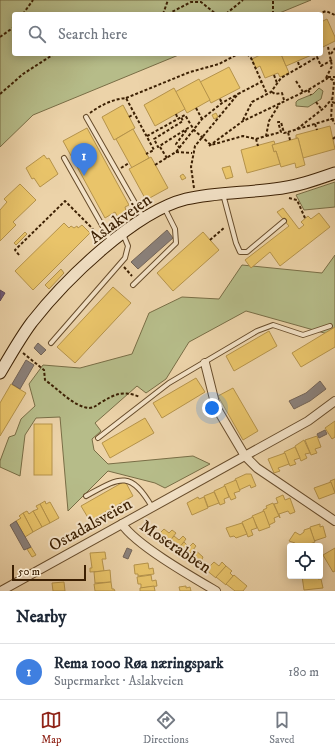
<!DOCTYPE html>
<html lang="en">
<head>
<meta charset="utf-8">
<style>
	body { margin:0; font-family:"IM FELL DW Pica",serif; background:#f6f6f7; color:#1f2937 }
	.controls { position:absolute; right:12px; bottom:12px; display:grid; overflow:hidden; border-radius:4px; box-shadow:0 2px 10px #0003 }
	.controls button { width:36px; height:36px; display:grid; place-items:center; padding:0; border:0; border-bottom:1px solid #e0e1e3; background:#fff; color:#1f2937; font:20px sans-serif }
	.scale { position:absolute; left:12px; bottom:10px; width:74px; box-sizing:border-box; padding-left:4px; border:2px solid #3c2003; border-top:0; font-size:11px; line-height:14px; white-space:nowrap; color:#3c2003; -webkit-text-stroke:3px #f3e2c7; paint-order:stroke }
	.you { position:absolute; left:212px; top:408px; width:14px; height:14px; margin:-10px; border:3px solid #fff; border-radius:50%; background:#1a73e8; box-shadow:0 0 0 6px #1a73e833 }
	.badge { display:grid; place-items:center; width:26px; height:26px; border-radius:50%; background:#8f2418; color:#fff; font-size:13px; font-weight:700 }
	.pin { position:absolute; translate:-50% -33px; filter:drop-shadow(0 1px 2px #0008) }
	.pin::after { content:''; position:absolute; top:21px; width:14px; height:12px; background:inherit; clip-path:polygon(0 0,100% 0,50% 100%) }
	.list { margin:0; padding:0; list-style:none }
	h2 { display:flex; justify-content:space-between; align-items:center; height:52px; margin:0; padding:0 16px; font-size:17px }
	h2 small { font-size:13px; font-weight:400; color:#747a83 }
	.list li { display:grid; grid-template-columns:26px 1fr auto; gap:12px; align-items:center; box-sizing:border-box; height:56px; padding:0 16px; border-top:1px solid #e0e1e3 }
	.list b { display:block; font-size:15px; white-space:nowrap }
	.list p { margin:0; font-size:13px; white-space:nowrap; color:#747a83 }
	.list em { font-size:13px; font-style:normal; color:#747a83 }
	.icon { flex:none; width:22px; height:22px; fill:none; stroke:currentColor; stroke-width:2; stroke-linecap:round; stroke-linejoin:round }
	.map { position:relative; flex:none; width:335px; height:591px; overflow:hidden }
	.search { position:absolute; background:#fff; box-shadow:0 2px 10px #0003; left:12px; right:12px; top:12px; height:44px; display:flex; align-items:center; gap:10px; box-sizing:border-box; padding:0 14px; border-radius:4px; color:#747a83; font-size:15px }
	.sheet { height:108px; background:#fff }
	nav { display:flex; justify-content:space-around; align-items:center; box-sizing:border-box; height:56px; border-top:1px solid #e0e1e3; background:#fff; font-size:11px; color:#747a83 }
	nav a { display:grid; justify-items:center; gap:2px }
	nav .on { color:#8f2418 }
	.map>svg:first-child { display:block }
	.green { fill:#b6bc89; stroke:#796e46 }
	.homes { fill:#e9c46a; stroke:#b5934b }
	.offices { fill:#6d597a; stroke:#5e4856 }
	.industry { fill:#8a817c; stroke:#736458 }
	.lines { fill:none; stroke-linecap:round; stroke-linejoin:round }
	.lane-casing { stroke:#684d2c; stroke-width:6 }
	.street-casing { stroke:#684d2c; stroke-width:10 }
	.secondary-casing { stroke:#3c2003; stroke-width:13 }
	.path { stroke:#3c2003; stroke-width:2; stroke-dasharray:3 2; stroke-linecap:butt }
	.lane { stroke:#f3e2c7; stroke-width:4 }
	.street { stroke:#f3e2c7; stroke-width:8 }
	.secondary { stroke:#f3e2c7; stroke-width:11 }
	.labels { text-anchor:middle; stroke-width:4; stroke-linejoin:round; paint-order:stroke }
	.street-label { font-size:17px; fill:#3c2003; stroke:#f3e2c7 }
</style>
</head>
<body>
<div class="map">
<svg width="335" height="591" viewBox="0 0 335 591">
	<rect width="100%" height="100%" fill="#ecd3a9"/>
	<filter id="stains"><feTurbulence type="fractalNoise" baseFrequency=".005" numOctaves="4"/><feColorMatrix values="0 0 0 0 .2 0 0 0 0 .09 0 0 0 0 .02 0 0 0 .5 -.17"/></filter>
	<radialGradient id="worn" r=".72"><stop offset=".6" stop-color="#630" stop-opacity="0"/><stop offset="1" stop-color="#630" stop-opacity=".3"/></radialGradient>
	<g class="green">
		<path d="M0,0h311l-34,14h-263v40h167l-148,61 -33,32z"/>
		<path d="M319,88l4,3 -2,8 -13,8 -12,-1v-4l2,-2 15,-6z"/>
		<path d="M335,182v25l-31,3 -8,-15z"/>
		<path d="M335,255v81l-89,-25 -57,31 -23,37 -20,14 -9,-7 -42,37 6,8 -9,8 2,11 14,14 85,-8 17,8 -45,24 -10,-5 -47,-12 -40,40 -8,-94 -24,1 -11,17 -5,41 -20,-9v-6l9,-24 6,-2 6,-16 14,-13 -6,-22 14,-19 37,3 52,-14 17,-41 33,-16 37,2 23,-34 80,8z"/>
	</g>
	<g class="homes">
		<path d="M327,19l8,18v4l-14,7v-26z"/>
		<path d="M262,54h19l8,19 -9,4 -2,-4 -13,5 -5,-12 -4,2 -4,-9z"/>
		<path d="M281,54h33l-28,12z"/>
		<path d="M229,67l11,21 -29,15 -11,-21z"/>
		<path d="M199,79l11,21 -23,13 -12,-21z"/>
		<path d="M174,88l11,21 -30,17 -11,-21z"/>
		<path d="M123,105l12,23 -21,12 -12,-23z"/>
		<path d="M216,113l2,4 -4,2 -2,-4z"/>
		<path d="M330,126l5,23 -32,9 -5,-20h-2v-3z"/>
		<path d="M87,128l42,77 -4,2 1,4 -8,6 -3,-5 -10,6 -42,-77z"/>
		<path d="M133,129l16,29 -17,10 -16,-29z"/>
		<path d="M298,138l7,27 -9,3 -1,-5 -14,4 -5,-16 -2,1 -2,-7z"/>
		<path d="M274,141l1,3 -3,1 2,7 2,-1 4,13 -33,9 -6,-23z"/>
		<path d="M44,155l3,4 2,-1 9,16 -18,13 -6,-9 -2,1 -6,-11z"/>
		<path d="M151,157l17,31 -22,12 -17,-31z"/>
		<path d="M230,166l3,11 -7,2 -4,-11z"/>
		<path d="M183,174l3,4 -4,2 -2,-4z"/>
		<path d="M20,184l16,16 -23,22 3,3 -16,16v-31l7,-8 -3,-3z"/>
		<path d="M283,208l16,21 5,-4 -3,-3 7,-6 3,3 8,-6 11,14 -50,39 -10,-14 -19,16 -6,-8 44,-34 -12,-14z"/>
		<path d="M64,223l5,5 2,-2 3,2 3,-2 1,2 4,-3 8,8 -57,57 -18,-19z"/>
		<path d="M25,232l2,2 -11,11 -2,-2z"/>
		<path d="M203,232l16,18 -46,41 -16,-18z"/>
		<path d="M61,269l3,4 -15,16 -4,-4z"/>
		<path d="M113,287l18,16 -56,60 -18,-16z"/>
		<path d="M335,327v20l-34,20 -9,-14z"/>
		<path d="M269,331l8,15 -43,25 -8,-15z"/>
		<path d="M196,378l9,14 -43,26 -9,-15z"/>
		<path d="M11,384l15,9 -26,43v-33z"/>
		<path d="M233,388l25,43 -15,9 -25,-44z"/>
		<path d="M145,418l9,15 -44,25 -8,-15z"/>
		<path d="M335,421v16l-3,2 -7,-11z"/>
		<rect x="34" y="424" width="18" height="51"/>
		<path d="M317,436l4,11 -6,2 2,4 -6,2 -6,-15z"/>
		<path d="M304,440l6,13 -5,1 2,4 -6,3 -6,-15z"/>
		<path d="M295,447l5,11 -6,2 2,4 -6,2 -6,-14z"/>
		<path d="M285,453l4,11 -11,4 2,3 -6,2 -6,-14z"/>
		<path d="M246,474h5l5,12 -5,2 -1,-3 -11,5 -4,-11z"/>
		<path d="M335,479v14l-5,-12z"/>
		<path d="M236,480l4,11 -6,2 2,5 -5,2 -7,-15z"/>
		<path d="M125,481l8,15 -43,25 -9,-15z"/>
		<path d="M331,482l4,11 -16,6 -5,-11z"/>
		<path d="M225,486l4,11 -5,2 1,4 -5,2 -6,-14z"/>
		<path d="M214,492l5,11 -11,4 -4,-11z"/>
		<path d="M283,495l2,5 5,-2 5,14 -5,2 -2,-3 -9,3 1,4 -6,-14 4,-1 -2,-5z"/>
		<path d="M198,497l1,2 5,-2 4,11 -16,7 -5,-12z"/>
		<path d="M45,501l1,3 4,-2 9,16 -9,5 -10,-19z"/>
		<path d="M273,503l6,13 -5,2 1,4 -6,3 -6,-15 4,-2 -1,-2z"/>
		<path d="M40,504l10,19 -8,4 -9,-16 5,-2 -2,-3z"/>
		<path d="M27,511l2,3 4,-3 9,16 -9,5 -10,-19z"/>
		<path d="M264,511l6,16 -11,4 -7,-15z"/>
		<path d="M23,513l10,19 -8,5 -9,-16 5,-3 -2,-2z"/>
		<path d="M253,517l4,11 -6,2 2,5 -5,2 -6,-15z"/>
		<path d="M242,523l5,11 -11,4 -2,-2 -4,1 -4,-9z"/>
		<path d="M320,524v3l3,-1 3,11 -12,4 -4,-14z"/>
		<path d="M310,528l5,14 -10,4h-9l-1,-3 -6,-2 6,-9 5,3 4,-3v-2z"/>
		<path d="M164,529l5,4 3,-3 4,3 -10,13 -10,-9z"/>
		<path d="M174,536l5,4 4,-4 3,3 -10,13 -9,-8z"/>
		<path d="M184,542l5,5 4,-4 3,3 -10,13 -10,-8z"/>
		<path d="M31,547l5,8 -4,2 -5,-8z"/>
		<path d="M335,548v23l-2,1 -10,-17z"/>
		<path d="M194,549l9,8 -3,7 -2,-1 -2,2 -10,-8z"/>
		<path d="M105,552l1,7h-4l2,12 -14,1v-4h2l-2,-15z"/>
		<path d="M214,562l5,4 3,-4 4,4 -10,12 -10,-8z"/>
		<path d="M148,563l1,6 4,-1 1,6 -16,2v-2h-3l-1,-9z"/>
		<path d="M226,566l6,5 -2,2 3,3 -7,9 -10,-8z"/>
		<path d="M110,570l1,12 -16,1 -1,-11z"/>
		<path d="M151,575l1,6 4,-1 1,6 -16,2v-4h-3l-1,-7z"/>
		<path d="M234,575l13,11 -4,5h-8l-9,-7z"/>
		<path d="M302,576h15l1,3h3l2,9 -19,2z"/>
		<path d="M64,582l1,9h-12l-1,-8z"/>
		<path d="M111,582l1,7h2l1,2h-20l-1,-7z"/>
		<path d="M154,586l1,5h-15v-3z"/>
		<path d="M186,586v2l4,-1 1,4h-11l-1,-4z"/>
	</g>
	<path class="offices" d="M0,290l5,3 -5,8z"/>
	<g class="industry">
		<path d="M167,230l6,8 -35,31 -7,-7z"/>
		<path d="M38,343l8,7 -5,5 -7,-7z"/>
		<path d="M26,360l8,5 -14,24 -8,-5z"/>
		<path d="M320,381l6,8 -16,12 -16,8 -5,-8 17,-8z"/>
		<path d="M325,430l2,4 -8,4 -2,-4z"/>
		<path d="M16,521l15,26 -7,3 -14,-25z"/>
		<path d="M127,548l5,2 -4,9 -5,-2z"/>
	</g>
	<g class="lines">
		<defs>
			<g id="lane">
				<path d="M86,117l57,100"/>
				<path d="M64,158l47,83"/>
				<path d="M223,194l13,49 4,9h7l37,-31"/>
				<path d="M133,285l43,-42 -1,-14 -11,-22"/>
				<path d="M51,343l74,-85 3,-12 -5,-12"/>
				<path d="M98,438l71,-55 88,-52 16,-6 30,10 27,-9"/>
				<path d="M86,496c33,-18 44,-27 66,11"/>
			</g>
			<g id="street">
				<path d="M205,363l11,44 29,49 12,12 78,53"/>
				<path d="M122,524c14,21 70,53 94,67"/>
				<path d="M1,591l307,-170 27,-20"/>
			</g>
			<path id="secondary" d="M0,373c10,-17 20,-35 32,-51 33,-42 102,-110 154,-123 29,-7 59,-6 88,-10 21,-2 41,-9 61,-16"/>
		</defs>
		<use href="#lane" class="lane-casing"/>
		<use href="#street" class="street-casing"/>
		<use href="#secondary" class="secondary-casing"/>
		<g class="path">
			<path d="M23,14l10,-14"/>
			<path d="M163,14l5,-14"/>
			<path d="M168,14l23,-12h10l15,12"/>
			<path d="M221,14l6,-1 16,-13"/>
			<path d="M273,14v-14"/>
			<path d="M318,14l8,-3 9,4"/>
			<path d="M0,37l14,-10"/>
			<path d="M247,54l4,4 16,36"/>
			<path d="M331,54l4,-6"/>
			<path d="M298,62l2,6"/>
			<path d="M274,75l3,8"/>
			<path d="M328,77h7"/>
			<path d="M326,78l6,-12 -4,-19"/>
			<path d="M296,81l7,11"/>
			<path d="M308,90l3,5"/>
			<path d="M272,92l3,2 7,-1 2,7"/>
			<path d="M0,94l23,-20 31,-20"/>
			<path d="M126,98l64,-26 29,-8 19,-10"/>
			<path d="M220,99l2,4"/>
			<path d="M316,102l6,8"/>
			<path d="M335,103l-3,-1 -1,17h4"/>
			<path d="M196,108l6,11"/>
			<path d="M90,113c11,-8 23,-14 36,-15l28,52 -8,4"/>
			<path d="M176,114l2,5"/>
			<path d="M129,117l5,-3"/>
			<path d="M332,119l3,5"/>
			<path d="M243,120l9,-18 19,-10 10,-14 36,-21 4,9 11,-6"/>
			<path d="M315,124l2,6"/>
			<path d="M297,129l27,-21 8,-9"/>
			<path d="M288,132l43,-13"/>
			<path d="M147,136l38,-21 9,15 17,15 32,-9 13,3 2,7"/>
			<path d="M266,136l15,-4 -3,-10h3l3,11 4,-1 2,8"/>
			<path d="M256,139l10,-3 3,-15 11,-18"/>
			<path d="M333,139l2,-2"/>
			<path d="M209,146l34,-25 65,-31 20,-12 5,2 1,3 -2,19"/>
			<path d="M160,147l7,11"/>
			<path d="M180,148l-4,-4 12,-16 -30,19 -4,-8 29,-18 -2,-4"/>
			<path d="M176,152l16,1"/>
			<path d="M155,165l21,-13 26,-33 20,-16 16,-9"/>
			<path d="M121,168l8,-5"/>
			<path d="M194,188l-3,-21 4,-21 43,-52 23,-12"/>
			<path d="M289,198l8,2 8,18"/>
			<path d="M210,240l15,-13"/>
			<path d="M19,255l-4,-5 50,-49 27,27 7,12"/>
			<path d="M124,267l8,9"/>
			<path d="M23,353l21,17 1,10c12,8 29,27 44,28 4,0 7,-2 11,-5 15,-9 23,-13 40,-6"/>
		</g>
		<use href="#lane" class="lane"/>
		<use href="#street" class="street"/>
		<use href="#secondary" class="secondary"/>
	</g>
	<g class="labels">
		<g class="street-label">
			<text transform="translate(120 218) rotate(-36)" y="6">Aslakveien</text>
			<text transform="translate(90 524) rotate(-29)" y="6">Ostadalsveien</text>
			<text transform="translate(176 546) rotate(34)" y="6">Moserabben</text>
		</g>
	</g>
	<rect width="100%" height="100%" filter="url(#stains)"/>
	<rect width="100%" height="100%" fill="url(#worn)"/>
</svg>
<div class="controls">
<button><svg class="icon" aria-label="locate" viewBox="0 0 24 24"><circle cx="12" cy="12" r="6"/><path d="M12 2v4M12 18v4M2 12h4M18 12h4"/></svg></button>
</div>
<div class="scale">50 m</div>
<div class="you"></div>
<div class="pin badge" style="left:84px;top:176px;background:#3f7fe0">1</div>
<div class="search"><svg class="icon" aria-label="search" viewBox="0 0 24 24"><circle cx="10" cy="10" r="6"/><path d="M15 15l6 6"/></svg>Search here</div>
</div>
<section class="sheet">
<h2>Nearby<small></small></h2>
<ul class="list">
<li><span class="badge" style="background:#3f7fe0">1</span><div><b>Rema 1000 Røa næringspark</b><p>Supermarket · Aslakveien</p></div><em>180 m</em></li>
</ul>
</section>
<nav>
<a class="on"><svg class="icon" aria-label="map" viewBox="0 0 24 24"><path d="M3 6l6-2 6 2 6-2v14l-6 2-6-2-6 2zM9 4v14M15 6v14"/></svg>Map</a>
<a><svg class="icon" aria-label="directions" viewBox="0 0 24 24"><path d="M12 3l9 9-9 9-9-9zM9 14v-3h6M13 9l2 2-2 2"/></svg>Directions</a>
<a><svg class="icon" aria-label="saved" viewBox="0 0 24 24"><path d="M7 4h10v16l-5-4-5 4z"/></svg>Saved</a>
</nav>
</body>
</html>
